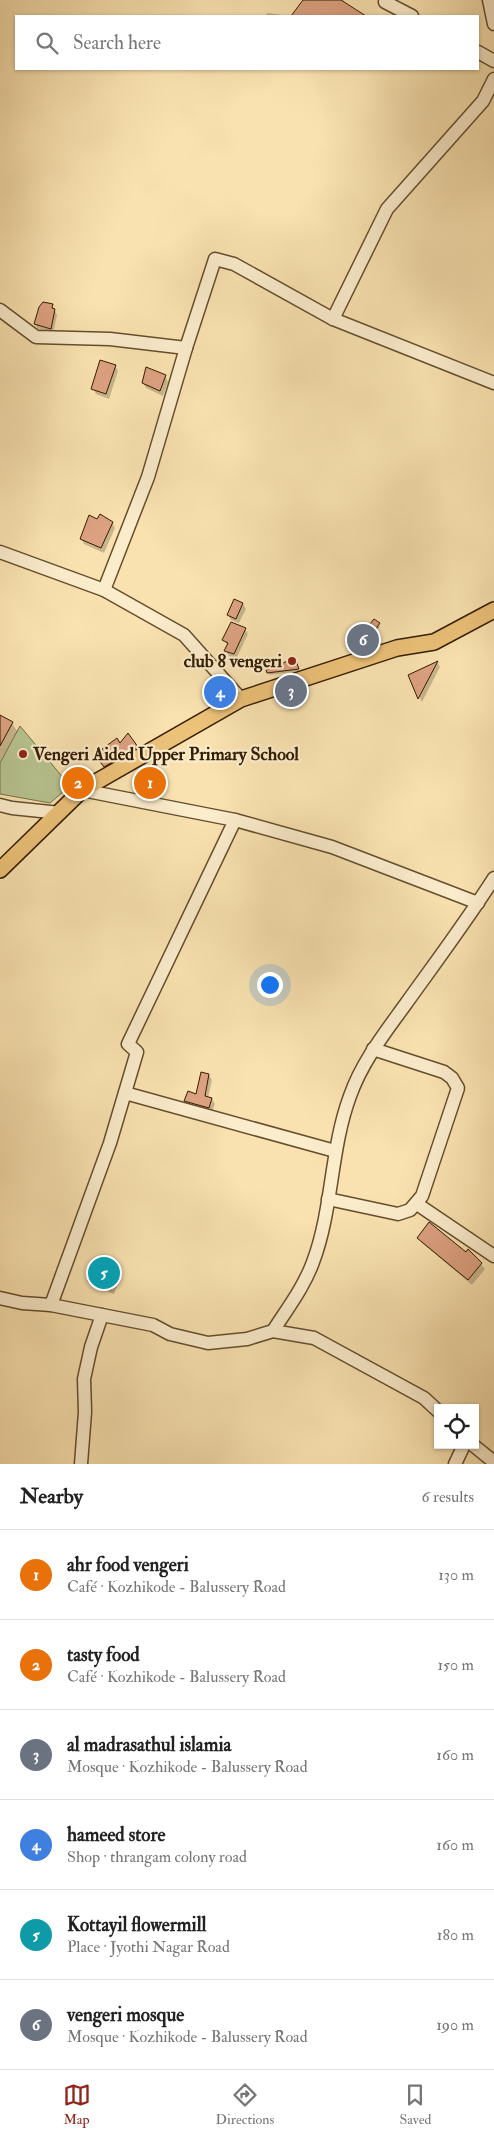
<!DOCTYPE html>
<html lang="en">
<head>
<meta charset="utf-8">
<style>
	body { margin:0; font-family:"IM FELL Double Pica",serif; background:#f2f2f2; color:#222 }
	.controls { position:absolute; right:15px; bottom:15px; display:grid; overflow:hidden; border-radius:0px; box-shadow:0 1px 4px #0004 }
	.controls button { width:45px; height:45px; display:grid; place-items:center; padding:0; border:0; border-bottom:1px solid #e0e0e0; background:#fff; color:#222; font:25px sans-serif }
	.you { position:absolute; left:269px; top:984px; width:18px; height:18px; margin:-12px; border:4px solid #fff; border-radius:50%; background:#1a73e8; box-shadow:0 0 0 8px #1a73e833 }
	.badge { display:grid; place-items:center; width:32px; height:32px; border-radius:50%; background:#8f2418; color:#fff; font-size:16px; font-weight:700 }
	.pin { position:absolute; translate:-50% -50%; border:2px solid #fff; box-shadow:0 1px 5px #0006 }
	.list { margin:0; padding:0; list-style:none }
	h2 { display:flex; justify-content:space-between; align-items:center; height:65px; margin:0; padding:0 20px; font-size:21px }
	h2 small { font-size:16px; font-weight:400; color:#767676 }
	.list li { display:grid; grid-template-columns:32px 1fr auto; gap:15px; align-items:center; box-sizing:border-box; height:90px; padding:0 20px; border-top:1px solid #e0e0e0 }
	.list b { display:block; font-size:19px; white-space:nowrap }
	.list p { margin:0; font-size:16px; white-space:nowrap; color:#767676 }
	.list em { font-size:16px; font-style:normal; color:#767676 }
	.icon { flex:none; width:28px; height:28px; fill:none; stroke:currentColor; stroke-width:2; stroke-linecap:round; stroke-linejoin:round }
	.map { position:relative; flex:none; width:494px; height:1464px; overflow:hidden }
	.search { position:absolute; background:#fff; box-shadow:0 1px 4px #0004; left:15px; right:15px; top:15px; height:55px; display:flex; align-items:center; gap:12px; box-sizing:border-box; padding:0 18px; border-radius:0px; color:#767676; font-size:19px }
	.sheet { height:605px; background:#fff }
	nav { display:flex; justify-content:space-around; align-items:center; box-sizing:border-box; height:70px; border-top:1px solid #e0e0e0; background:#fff; font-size:14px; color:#767676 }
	nav a { display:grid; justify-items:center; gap:2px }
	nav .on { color:#8f2418 }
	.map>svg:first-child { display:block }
	.green { fill:#b7c491; stroke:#757048 }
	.shadow { fill:#0003 }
	.building { fill:#dca181; stroke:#331d00 }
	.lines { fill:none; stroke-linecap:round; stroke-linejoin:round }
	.minor-casing { stroke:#644e2c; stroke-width:15 }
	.major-casing { stroke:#331d00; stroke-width:18 }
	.minor { stroke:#fbeccc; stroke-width:12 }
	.major { stroke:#ecc178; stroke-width:15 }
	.poi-dot { fill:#8f2418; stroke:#fbeccc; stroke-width:2 }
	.labels { text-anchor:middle; stroke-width:4.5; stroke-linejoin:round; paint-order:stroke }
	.poi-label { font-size:18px; font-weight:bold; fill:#331d00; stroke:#fbeccc; text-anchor:end }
</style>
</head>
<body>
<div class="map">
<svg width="494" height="1464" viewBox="0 0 494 1464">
	<rect width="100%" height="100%" fill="#f9e2b0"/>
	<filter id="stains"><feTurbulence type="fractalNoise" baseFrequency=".004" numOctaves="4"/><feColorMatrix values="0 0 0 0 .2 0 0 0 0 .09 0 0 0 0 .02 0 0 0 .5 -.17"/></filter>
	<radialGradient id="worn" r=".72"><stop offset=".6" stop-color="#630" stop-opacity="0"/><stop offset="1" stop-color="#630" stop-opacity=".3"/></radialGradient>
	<path class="green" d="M20,726l50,60 -20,17 -50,-9v-31z"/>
	<g class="shadow">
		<path d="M304,0h40l-2,2 21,14h-70z"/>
		<path d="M267,13l23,3h-24z"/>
		<path d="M52,305l5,10 -4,19 -15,-5 -3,-5z"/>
		<path d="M115,366l3,5 -9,28 -13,-5 -3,-5z"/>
		<path d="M165,376l3,6 -5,14 -17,-8 -3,-5z"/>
		<path d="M98,521l14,1 3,6 -11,25 -20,-9 -3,-6z"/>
		<path d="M243,604l3,5 -7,14 -8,-3 -3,-5z"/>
		<path d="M375,621l5,5 -14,22 -9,-3 -1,-2z"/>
		<path d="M245,629l3,5 -12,25 -7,-3 -3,-5 2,-5 -4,-6z"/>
		<path d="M296,662l3,9 -29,4 -2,-2z"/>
		<path d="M438,663l2,4 -18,35 -12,-26z"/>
		<path d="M0,717l12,6 5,8 -17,31z"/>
		<path d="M128,735l14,21 -33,18 -9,-14 20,-14z"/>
		<path d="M209,1075l3,5 -4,18 4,1 3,5 -3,8 -24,-6 -3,-5 12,-6z"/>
		<path d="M419,1238l47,16 2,-3 17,18 -13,16 -50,-42z"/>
		<path d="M119,1267l3,5 -8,22 -22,-8 -3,-6z"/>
	</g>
	<g class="building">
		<path d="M303,0h38l25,16h-75z"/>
		<path d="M43,302l10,2 -1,4 3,1 -4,20 -17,-5 5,-17z"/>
		<path d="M100,360l16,5 -10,29 -15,-5z"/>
		<path d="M146,367l20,8 -6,16 -18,-8z"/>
		<path d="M100,514l13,8 -12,26 -21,-9 9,-24 8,4z"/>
		<path d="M234,599l9,4 -7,16 -9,-4z"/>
		<path d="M374,619l6,4 -16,23 -9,-4z"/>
		<path d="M231,622l15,6 -12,26 -10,-3 4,-8 -6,-3z"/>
		<path d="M295,658l4,11 -32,4 -1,-3z"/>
		<path d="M438,661l-20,38 -10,-24z"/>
		<path d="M0,715l13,7 -13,24z"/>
		<path d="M128,733l10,14 -34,20 -6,-8 8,-5 -4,-5 15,-11 3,5z"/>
		<path d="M201,1072l8,2 -4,22 7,2 -3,10 -25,-7 4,-10 8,3z"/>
		<path d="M429,1222l37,30 2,-3 14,14 -14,17 -51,-42z"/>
		<path d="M96,1258l24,8 -9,24 -23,-9z"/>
	</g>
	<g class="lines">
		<defs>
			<g id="minor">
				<path d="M489,0l5,24"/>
				<path d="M385,2l27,14"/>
				<path d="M478,52l16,9"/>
				<path d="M0,310l36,27 74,2 76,9"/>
				<path d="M333,319l54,-110 96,-108 11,-22"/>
				<path d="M0,552l104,38 80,45 57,64"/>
				<path d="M104,590l44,-113 38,-129 29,-89 19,5 99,55 161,64"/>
				<path d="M0,805l12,3 48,5"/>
				<path d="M235,820l97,27 146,56"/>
				<path d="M125,1093l210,58"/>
				<path d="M328,1199l70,15 12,-4 12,-14 36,-108 -6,-10 -8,-6 -71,-23"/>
				<path d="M417,1204l77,52"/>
				<path d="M0,1298l22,5 29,2 102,20 17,9 38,9 39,-4 26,-8 41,7 110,60 14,13"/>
				<path d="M51,1305l59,-162 27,-91 -9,-8 107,-224 -153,-30"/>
				<path d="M273,1331c14,-22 31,-44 40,-69 20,-53 17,-112 37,-166 12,-34 34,-62 55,-91 30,-42 61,-83 89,-127"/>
				<path d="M473,1445l21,17"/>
				<path d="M81,1464l4,-52 -1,-33 7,-32 11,-32"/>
				<path d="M455,1464l9,-19"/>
			</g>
			<path id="major" d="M0,870l82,-80 159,-91 156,-51 37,-6 60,-32"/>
		</defs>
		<use href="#minor" class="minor-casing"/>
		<use href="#major" class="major-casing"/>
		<use href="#minor" class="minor"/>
		<use href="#major" class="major"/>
	</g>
	<g class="poi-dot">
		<circle cx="292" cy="661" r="5"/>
		<circle cx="23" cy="754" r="5"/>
	</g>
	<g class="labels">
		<g class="poi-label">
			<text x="282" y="667">club 8 vengeri</text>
			<text x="33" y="760" text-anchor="start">Vengeri Aided Upper Primary School</text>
		</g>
	</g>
	<rect width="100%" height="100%" filter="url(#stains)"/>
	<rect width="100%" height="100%" fill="url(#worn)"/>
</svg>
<div class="controls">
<button><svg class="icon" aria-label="locate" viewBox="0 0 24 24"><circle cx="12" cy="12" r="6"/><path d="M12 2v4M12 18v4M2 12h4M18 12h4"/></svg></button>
</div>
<div class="you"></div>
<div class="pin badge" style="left:150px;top:783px;background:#e8710a">1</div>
<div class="pin badge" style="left:78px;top:783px;background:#e8710a">2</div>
<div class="pin badge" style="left:291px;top:691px;background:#6b7280">3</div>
<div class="pin badge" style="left:220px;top:692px;background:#3f7fe0">4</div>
<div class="pin badge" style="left:104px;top:1273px;background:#0f9aa8">5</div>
<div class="pin badge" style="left:363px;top:640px;background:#6b7280">6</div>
<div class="search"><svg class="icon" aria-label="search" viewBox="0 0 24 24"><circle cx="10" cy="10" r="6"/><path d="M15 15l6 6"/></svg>Search here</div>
</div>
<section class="sheet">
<h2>Nearby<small>6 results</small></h2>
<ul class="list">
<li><span class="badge" style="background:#e8710a">1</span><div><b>ahr food vengeri</b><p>Café · Kozhikode - Balussery Road</p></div><em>130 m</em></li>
<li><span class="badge" style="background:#e8710a">2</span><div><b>tasty food</b><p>Café · Kozhikode - Balussery Road</p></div><em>150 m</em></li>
<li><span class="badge" style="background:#6b7280">3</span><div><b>al madrasathul islamia</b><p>Mosque · Kozhikode - Balussery Road</p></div><em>160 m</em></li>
<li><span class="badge" style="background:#3f7fe0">4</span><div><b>hameed store</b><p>Shop · thrangam colony road</p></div><em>160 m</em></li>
<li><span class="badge" style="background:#0f9aa8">5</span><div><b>Kottayil flowermill</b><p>Place · Jyothi Nagar Road</p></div><em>180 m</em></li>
<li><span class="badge" style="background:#6b7280">6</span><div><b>vengeri mosque</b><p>Mosque · Kozhikode - Balussery Road</p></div><em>190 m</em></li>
</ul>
</section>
<nav>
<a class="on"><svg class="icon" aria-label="map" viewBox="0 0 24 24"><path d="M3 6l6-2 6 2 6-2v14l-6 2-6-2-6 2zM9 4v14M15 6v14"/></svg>Map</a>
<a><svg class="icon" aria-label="directions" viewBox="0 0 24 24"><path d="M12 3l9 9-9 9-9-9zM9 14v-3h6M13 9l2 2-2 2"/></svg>Directions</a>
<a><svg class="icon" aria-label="saved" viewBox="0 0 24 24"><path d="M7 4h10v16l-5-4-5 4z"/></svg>Saved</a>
</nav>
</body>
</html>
